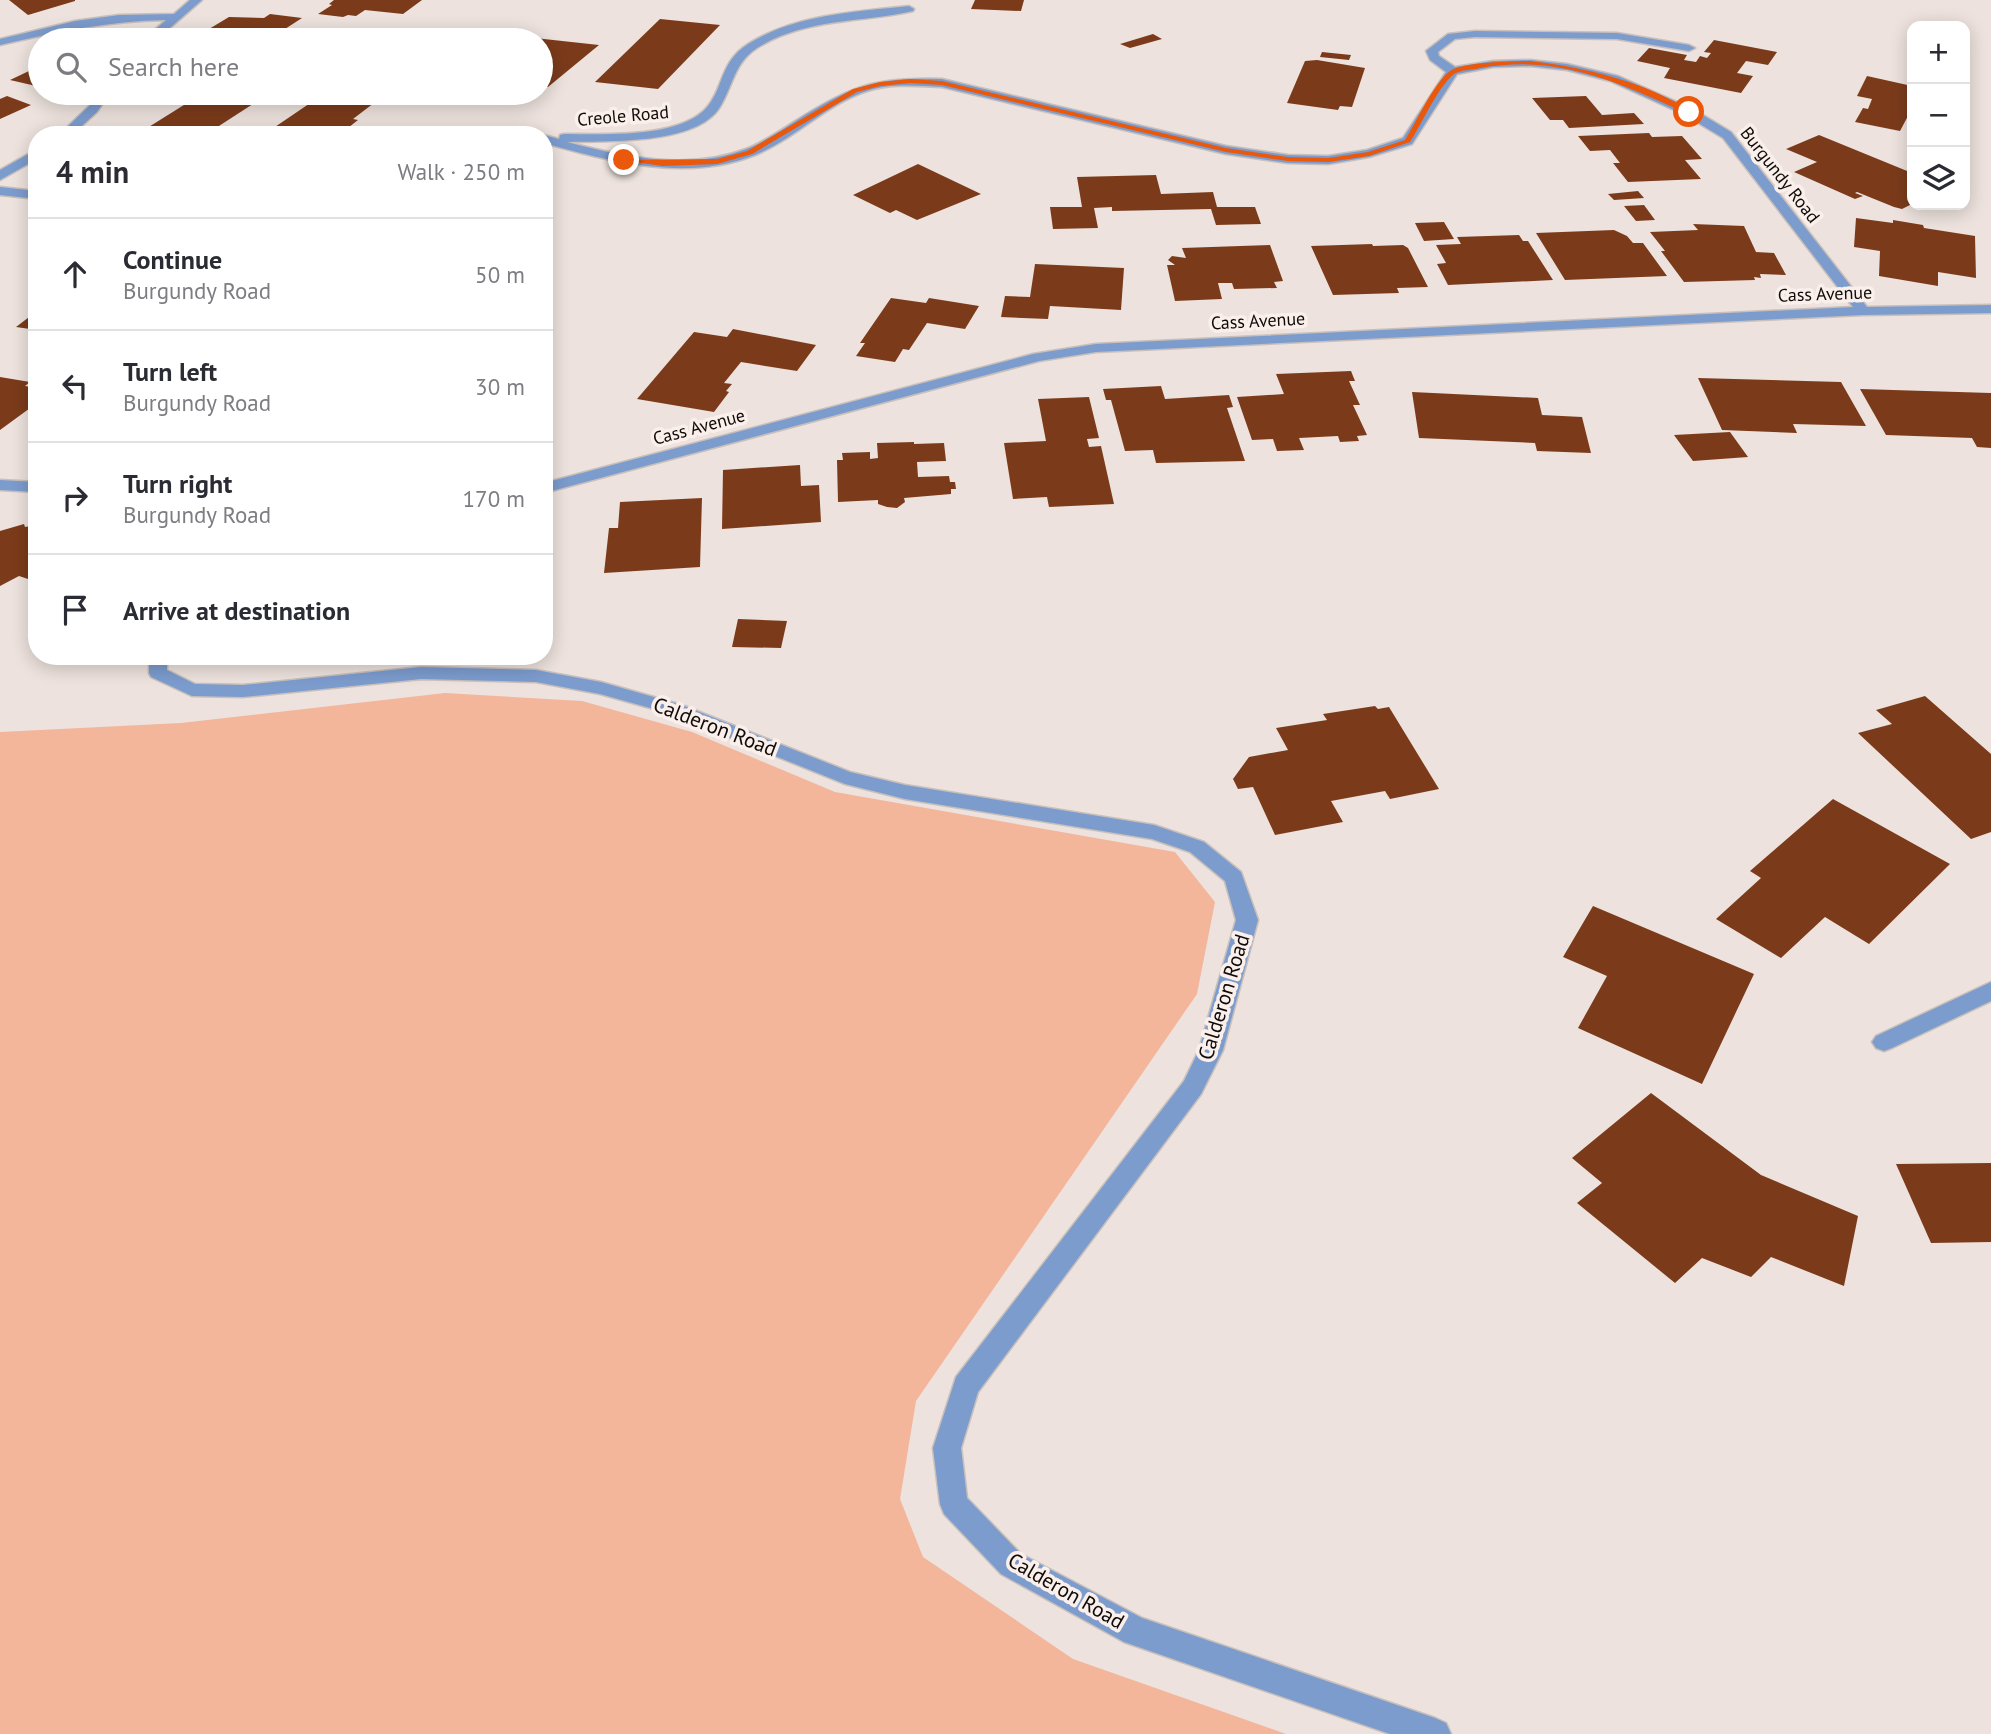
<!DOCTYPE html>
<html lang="en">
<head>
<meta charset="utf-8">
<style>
	body { margin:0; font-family:"PT Sans",sans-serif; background:#f2f2f3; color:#2b2b33 }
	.controls { position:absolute; right:21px; top:21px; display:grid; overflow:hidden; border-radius:14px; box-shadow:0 4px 18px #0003 }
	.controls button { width:63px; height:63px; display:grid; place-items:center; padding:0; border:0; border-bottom:2px solid #e1e1e2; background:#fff; color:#2b2b33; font:35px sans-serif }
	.stop { position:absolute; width:21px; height:21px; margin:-16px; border:5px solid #ea580c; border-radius:50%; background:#fff }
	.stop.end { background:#ea580c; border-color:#fff; box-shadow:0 2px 7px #0008 }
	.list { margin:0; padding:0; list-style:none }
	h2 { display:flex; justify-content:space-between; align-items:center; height:91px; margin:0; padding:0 28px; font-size:30px }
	h2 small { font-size:23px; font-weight:400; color:#7c7c81 }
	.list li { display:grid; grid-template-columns:46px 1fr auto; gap:21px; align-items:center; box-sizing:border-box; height:112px; padding:0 28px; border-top:2px solid #e1e1e2 }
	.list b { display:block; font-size:26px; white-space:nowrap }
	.list p { margin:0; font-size:23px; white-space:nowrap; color:#7c7c81 }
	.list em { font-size:23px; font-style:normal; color:#7c7c81 }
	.icon { flex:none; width:38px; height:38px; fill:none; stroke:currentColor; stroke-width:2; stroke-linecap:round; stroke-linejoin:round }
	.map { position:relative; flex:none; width:1991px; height:1734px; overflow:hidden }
	.search { position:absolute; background:#fff; box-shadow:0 4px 18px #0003; left:28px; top:28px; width:525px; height:77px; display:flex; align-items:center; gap:18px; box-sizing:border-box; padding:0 24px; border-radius:38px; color:#7c7c81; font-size:26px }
	.panel { position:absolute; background:#fff; box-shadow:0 4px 18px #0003; left:28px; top:126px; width:525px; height:539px; border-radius:28px }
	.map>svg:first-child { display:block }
	.green { fill:#f3b69b }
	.building { fill:#7b3b1b }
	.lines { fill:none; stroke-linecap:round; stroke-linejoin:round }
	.minor-casing { stroke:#c9c0bb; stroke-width:3 }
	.minor { fill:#7c9cce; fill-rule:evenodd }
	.route { fill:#ea580c }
	.labels { text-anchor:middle; stroke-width:7; stroke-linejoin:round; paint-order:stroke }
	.far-street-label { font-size:18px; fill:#0e0b09; stroke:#faefea }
	.street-label { font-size:21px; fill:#0e0b09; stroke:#faefea }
</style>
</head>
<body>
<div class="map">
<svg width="1991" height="1734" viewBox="0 0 1991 1734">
	<rect width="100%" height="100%" fill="#ede2dd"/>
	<path class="green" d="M445,693l137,8 110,31 143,60 340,60 40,50 -18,92 -281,407 -16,98 23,58 150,102 213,75h-1286v-1002l181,-9z"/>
	<g class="building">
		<path d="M9,0h66v1l-47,14z"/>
		<path d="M334,0h88l-19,14 -38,-4 -9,6 -8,-1 -5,2 -25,-3 14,-9 -3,-1z"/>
		<path d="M975,0h49l-3,11 -50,-2z"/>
		<path d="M270,14l32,4 -34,22h-42l13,-8 -30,-3 20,-12 35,1z"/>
		<path d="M660,19l60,6 -62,64 -63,-7z"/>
		<path d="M507,34l37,5 55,6 -51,42 -7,-1v-46h-42z"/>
		<path d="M1153,34l9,5 -32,9 -10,-4z"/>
		<path d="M1714,40l63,12 -9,13 -22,-4 -9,12 16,3 -12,17 -77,-15 6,-10 -33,-7 12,-13 38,7 -3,5 12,2 4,-6 7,2 4,-5 -7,-1z"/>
		<path d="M1322,52l29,3 -2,5 -29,-3z"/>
		<path d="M1317,60l48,8 -13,39 -12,-1 -2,4 -51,-7 18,-42z"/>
		<path d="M29,71l11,2v11l-4,2 -26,-6z"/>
		<path d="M1867,76l45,10v31l-4,-1 -8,15 -45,-9 8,-14 5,1 4,-10 -15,-3z"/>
		<path d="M203,93l56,7 -54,35h-69z"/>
		<path d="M325,93h62l-34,26 5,1 -19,15h-44l-26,-4z"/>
		<path d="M7,96l24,9 -31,14v-20z"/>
		<path d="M1586,96l16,19 32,-2 10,11 -75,4 -6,-8h-13l-18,-22z"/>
		<path d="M1649,133l3,4 30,-1 20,23 -17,1 16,19 -73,3 -15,-19h7l-10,-13 -20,1 -12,-15z"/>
		<path d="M1819,135l93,38v31l-10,5 -8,-2 -37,-15 -2,1 8,3 -8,3 -61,-27 23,-10 -31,-13z"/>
		<path d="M918,164l63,30 -64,26 -21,-10 -6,3 -37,-18z"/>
		<path d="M1156,175l5,19 52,-2 4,15h38l6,17 -45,1 -5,-16 -99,2v-4l-18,1 4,20 -45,1 -3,-22h32l-5,-30z"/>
		<path d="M1638,191l6,7 -30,2 -6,-6z"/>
		<path d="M1644,205l11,15 -19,1 -12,-15z"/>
		<path d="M1856,218l37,5v-3l30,5 1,3 51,8 1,42 -38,-6v14l-59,-10 1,-25 -26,-4z"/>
		<path d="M1444,222l10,17 -30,2 -9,-18z"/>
		<path d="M1693,224l51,2 12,26 18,1 12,22 -26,-1 1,4 -7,-1 1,3 -71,2 -23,-31h4l-15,-19 48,-2z"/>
		<path d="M1614,230l13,6 6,7h10l24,33 -102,4 -29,-47z"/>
		<path d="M1519,235l4,6h5l25,39 -105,5 -11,-21 9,-1 -10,-18 25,-1 -4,-7z"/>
		<path d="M1372,244l1,2 30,-1 5,3 20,39 -31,1 2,5 -66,2 -22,-49z"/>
		<path d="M1270,245l13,36 -9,1 3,6 -43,1 -2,-6h-14l4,16 -47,2 -8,-36h8l-7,-5 4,-4 14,2 -4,-10z"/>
		<path d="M1035,264l89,4 -3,42 -71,-4 -2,13 -47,-2 4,-21 25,1z"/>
		<path d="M891,298l35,5 3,-5 50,8 -14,23 -38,-6 -18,27 -6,-1 -8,13 -39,-6 9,-13h-5z"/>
		<path d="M37,311v19l-21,-3z"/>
		<path d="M733,329l83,16 -19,26 -56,-9 -17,21 8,1 -6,7 3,1 -15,20 -77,-13 57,-67 33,5z"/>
		<path d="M1351,371l4,10h-6l11,24h-7l14,30 -10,1 2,5 -19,1 -2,-6 -39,2 5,12 -27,1 -4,-12 -21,1 -15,-43 47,-3 -8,-20z"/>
		<path d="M0,377l30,5 -5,4 12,2v15l-37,27z"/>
		<path d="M1698,378l143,4 25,44 -73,-2 4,9 -75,-3z"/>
		<path d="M1161,386l4,13 64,-4 4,12 -6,1 18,53 -89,2 -3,-13 -28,1 -14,-51h-5l-3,-11z"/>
		<path d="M1860,389l131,4v55l-14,-1 -5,-9 -86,-3z"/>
		<path d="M1412,392l126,6 4,17 40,2 9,36 -54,-2 -2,-8 -116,-5z"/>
		<path d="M1089,397l10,41 -12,1 2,8 12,-1 13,58 -65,3 -2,-10 -34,2 -9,-56 42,-2 -8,-42z"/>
		<path d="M1730,432l18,25 -55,4 -19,-26z"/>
		<path d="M914,442v2l30,-1 2,18 -29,1 1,15 31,-1 1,6h5l1,7h-5v5l-47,4 1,4 -8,6 -10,-1 -9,-3v-4l-40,2 -1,-42h6l-1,-7 28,-1v7l8,-1 -1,-15z"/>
		<path d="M800,465l1,21 18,-1 2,37 -99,7 1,-59z"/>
		<path d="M702,498l-2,69 -96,6 5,-45h9l2,-26z"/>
		<path d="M24,524l1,3 5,-1 7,20v31l-9,2 -9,-3 -19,10v-55z"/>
		<path d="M738,619l49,2 -6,27 -49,-1z"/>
		<path d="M1925,696l66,58v78l-20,7 -113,-106 34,-9 -16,-14z"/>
		<path d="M1375,706l3,3 11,-2 50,82 -49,10 -5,-8 -54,10 12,21 -68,13 -22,-48 -15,2 -5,-10 16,-22 39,-7 -12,-22 51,-8 -4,-6z"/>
		<path d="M1833,799l117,65 -81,80 -44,-27 -44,41 -65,-39 45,-41 -11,-7z"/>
		<path d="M1593,906l161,68 -52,110 -124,-56 29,-52 -44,-19z"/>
		<path d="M1651,1093l110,82 97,41 -14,70 -73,-29 -20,20 -49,-19 -27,25 -98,-80 25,-20 -30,-25z"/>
		<path d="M1991,1163v79l-60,1 -35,-79z"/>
	</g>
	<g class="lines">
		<defs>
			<g id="minor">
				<path d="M190,0h12l-46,40h-13l23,-20c-58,1 -110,12 -166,25v-6l75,-18 44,-6 55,-1z"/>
				<path d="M909,6l5,3 -1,2c-53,12 -108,7 -156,37 -23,15 -24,38 -37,59 -23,38 -113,34 -153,35 57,15 122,29 179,7 18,-7 35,-19 51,-29 55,-35 79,-43 145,-41l284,67 62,9 40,1 39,-6 36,-12 43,-66 -16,-12 -4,-9 22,-17 27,-3 142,2 72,12 6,3 -6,3 -72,-12 -142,-2 -20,2 -17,13 1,4 16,11 38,-6 37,-1 37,4 51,12 75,33 38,23 136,175 124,-2v8l-128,2 -767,37 -57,9 -495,132v-10l489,-129 63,-10 757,-37 -130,-169 -38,-23 -75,-34 -43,-11 -37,-4 -37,1 -36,7 -45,70 -43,13 -41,7 -40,-1 -62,-9 -284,-67c-24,-1 -51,-4 -75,4 -41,13 -72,48 -112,64 -68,27 -143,7 -211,-12v-8l15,4 1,-4 4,-1c38,0 118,5 144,-28 16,-20 12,-44 40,-62 48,-30 107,-32 161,-38z"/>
				<path d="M98,93h12l-13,19 -25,23h-13l30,-29z"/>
				<path d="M37,149v10l-37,21v-10z"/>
				<path d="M0,187l37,4v8l-37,-4z"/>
				<path d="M0,480l37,2v10l-37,-2z"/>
				<path d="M149,656h18v14l28,14 48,1 178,-18 115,3 65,12 81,23 168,67 55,13 249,40 50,17 37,30 17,48 -35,130 -22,44 -223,298 -17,56 6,50 54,56 121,64 293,100 11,5 5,11h-61l-266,-92 -123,-68 -57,-60 -4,-10 -7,-56 23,-71 228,-296 15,-31 37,-130 -11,-39 -35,-29 -38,-13 -247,-40 -60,-15 -177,-71 -68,-19 -64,-12 -115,-3 -178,18 -51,-1 -41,-19 -2,-4z"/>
				<path d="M1991,982v19l-99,47 -8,3 -8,-3 -4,-6 4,-6z"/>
			</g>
		</defs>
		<use href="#minor" class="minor-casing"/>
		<use href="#minor" class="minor"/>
	</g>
	<path class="route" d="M1530,61c54,6 117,21 162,51l-6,1c-69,-31 -128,-59 -206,-45 -8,2 -20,2 -26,6 -17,14 -32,50 -44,68l-41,14 -41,6 -40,-1 -62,-9 -284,-67 -32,-2 -30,3 -23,6 -105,62 -35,10 -54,2 -43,-6 97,-1 30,-8 106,-62 27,-7 30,-3 32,2 284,67 62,9 40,1 40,-6 37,-12c12,-19 28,-56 45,-69 12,-9 64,-10 80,-10z"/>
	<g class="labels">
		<g class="far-street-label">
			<text transform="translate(623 116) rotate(-5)" y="6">Creole Road</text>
			<text transform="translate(1780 175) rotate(52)" y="6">Burgundy Road</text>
			<text transform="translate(1825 294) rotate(-2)" y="6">Cass Avenue</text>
			<text transform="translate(1258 321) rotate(-3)" y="6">Cass Avenue</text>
			<text transform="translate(699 427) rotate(-15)" y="6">Cass Avenue</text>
		</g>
		<g class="street-label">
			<text transform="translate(715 727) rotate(21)" y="7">Calderon Road</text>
			<text transform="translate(1224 997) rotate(-73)" y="7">Calderon Road</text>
			<text transform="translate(1066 1591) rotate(30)" y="7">Calderon Road</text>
		</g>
	</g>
</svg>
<div class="controls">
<button>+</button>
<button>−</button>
<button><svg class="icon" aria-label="layers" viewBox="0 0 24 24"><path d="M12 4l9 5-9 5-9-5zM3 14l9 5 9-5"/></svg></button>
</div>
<div class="stop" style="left:1689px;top:112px"></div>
<div class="stop end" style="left:624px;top:160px"></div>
<div class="search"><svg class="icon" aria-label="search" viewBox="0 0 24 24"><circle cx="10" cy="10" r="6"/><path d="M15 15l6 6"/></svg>Search here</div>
<section class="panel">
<h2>4 min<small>Walk · 250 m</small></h2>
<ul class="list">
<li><svg class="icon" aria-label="ahead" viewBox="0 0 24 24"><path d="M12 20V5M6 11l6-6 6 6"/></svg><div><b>Continue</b><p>Burgundy Road</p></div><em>50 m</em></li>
<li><svg class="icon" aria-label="left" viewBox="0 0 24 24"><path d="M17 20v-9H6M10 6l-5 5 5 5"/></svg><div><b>Turn left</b><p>Burgundy Road</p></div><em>30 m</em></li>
<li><svg class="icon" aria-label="right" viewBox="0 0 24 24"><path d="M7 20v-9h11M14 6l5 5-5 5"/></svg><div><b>Turn right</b><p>Burgundy Road</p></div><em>170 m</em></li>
<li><svg class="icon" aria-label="arrive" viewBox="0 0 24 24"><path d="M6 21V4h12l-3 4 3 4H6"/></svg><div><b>Arrive at destination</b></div></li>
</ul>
</section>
</div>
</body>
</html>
